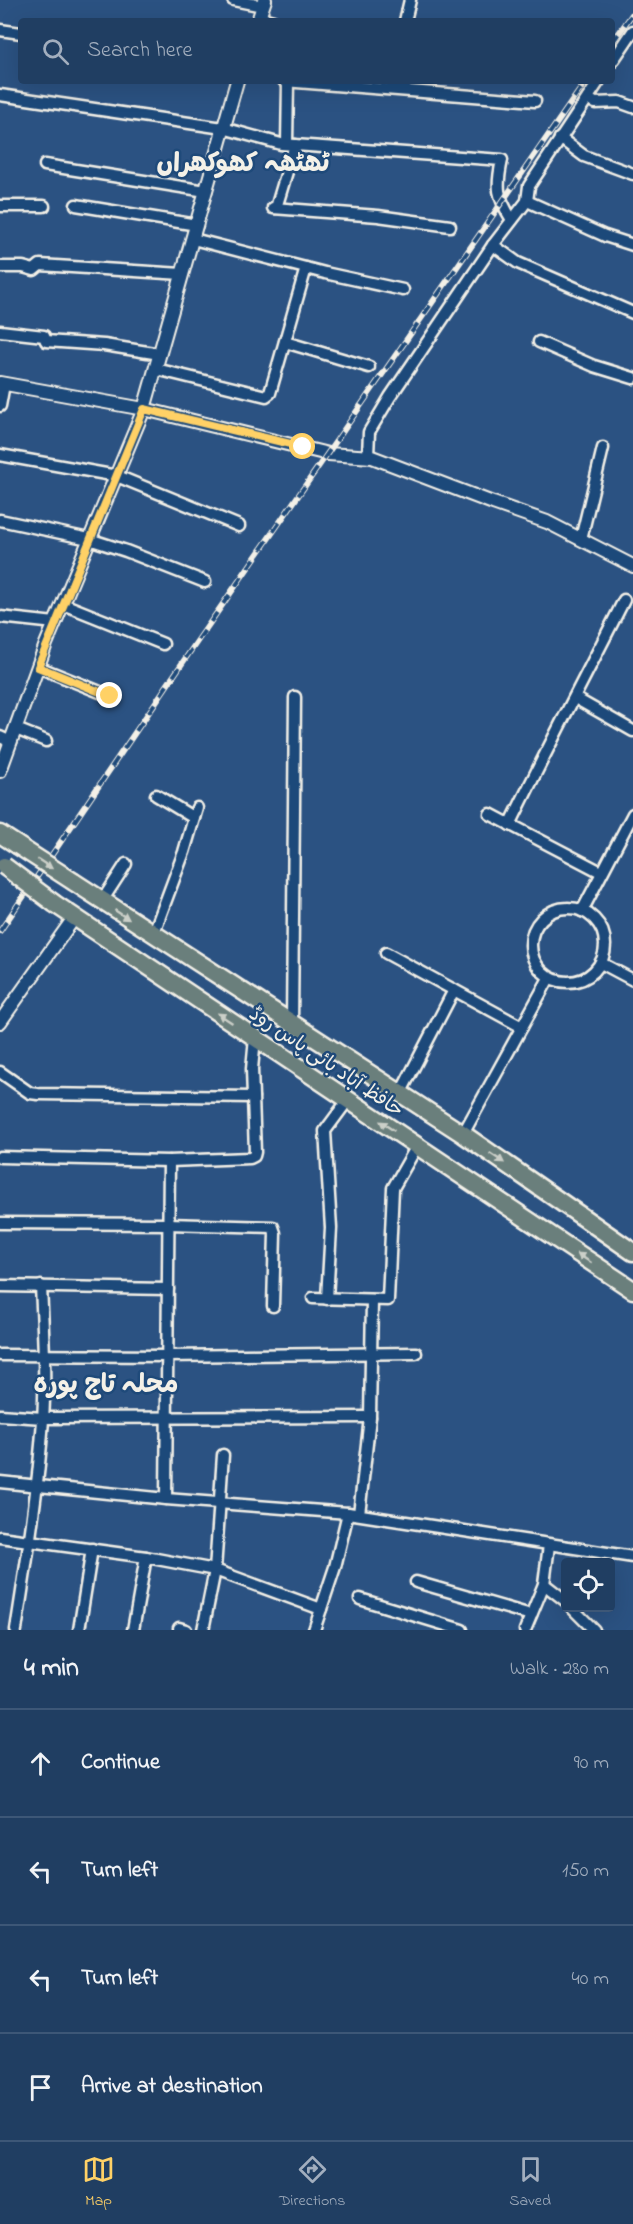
<!DOCTYPE html>
<html lang="en">
<head>
<meta charset="utf-8">
<style>
	body { margin:0; font-family:"Indie Flower","Playpen Sans Arabic",sans-serif; background:#2d496b; color:#f1f3f6 }
	.controls { position:absolute; right:18px; bottom:18px; display:grid; overflow:hidden; border-radius:6px; box-shadow:0 6px 24px #0002 }
	.controls button { width:54px; height:54px; display:grid; place-items:center; padding:0; border:0; border-bottom:2px solid #3d5777; background:#203e62; color:#f1f3f6; font:30px sans-serif }
	.stop { position:absolute; width:18px; height:18px; margin:-14px; border:4px solid #ffd166; border-radius:50%; background:#fff }
	.stop.end { background:#ffd166; border-color:#fff; box-shadow:0 2px 6px #0008 }
	.list { margin:0; padding:0; list-style:none }
	h2 { display:flex; justify-content:space-between; align-items:center; height:78px; margin:0; padding:0 24px; font-size:26px }
	h2 small { font-size:20px; font-weight:400; color:#a2aebe }
	.list li { display:grid; grid-template-columns:39px 1fr auto; gap:18px; align-items:center; box-sizing:border-box; height:108px; padding:0 24px; border-top:2px solid #3d5777 }
	.list b { display:block; font-size:22px; white-space:nowrap }
	.list em { font-size:20px; font-style:normal; color:#a2aebe }
	.icon { flex:none; width:33px; height:33px; fill:none; stroke:currentColor; stroke-width:2; stroke-linecap:round; stroke-linejoin:round }
	.map { position:relative; flex:none; width:633px; height:1630px; overflow:hidden }
	.search { position:absolute; background:#203e62; box-shadow:0 6px 24px #0002; left:18px; right:18px; top:18px; height:66px; display:flex; align-items:center; gap:15px; box-sizing:border-box; padding:0 21px; border-radius:6px; color:#a2aebe; font-size:22px }
	.sheet { height:510px; background:#203e62 }
	nav { display:flex; justify-content:space-around; align-items:center; box-sizing:border-box; height:84px; border-top:2px solid #3d5777; background:#203e62; font-size:16px; color:#a2aebe }
	nav a { display:grid; justify-items:center; gap:3px }
	nav .on { color:#ffd166 }
	.map>svg:first-child { display:block }
	.lines { fill:none; stroke-linecap:round; stroke-linejoin:round }
	.minor-casing { stroke:#f4f1e8; stroke-width:15 }
	.tertiary-casing { stroke:#f4f1e8; stroke-width:16 }
	.trunk-casing { stroke:#f4f1e8; stroke-width:21 }
	.minor { stroke:#1f4a7a; stroke-width:10 }
	.tertiary { stroke:#1f4a7a; stroke-width:12 }
	.trunk { stroke:#6b7f7c; stroke-width:16 }
	.rail-casing { stroke:#f4f1e8; stroke-width:6 }
	.rail { stroke:#1f4a7a; stroke-width:4; stroke-dasharray:11; stroke-linecap:butt }
	.trunk-bridge-casing { stroke:#f4f1e8; stroke-width:21; stroke-linecap:butt }
	.trunk-bridge { stroke:#6b7f7c; stroke-width:16 }
	.oneway { fill:#cbcfc8 }
	.route { stroke:#ffd166; stroke-width:8 }
	.labels { text-anchor:middle; stroke-width:5; stroke-linejoin:round; paint-order:stroke }
	.street-label { font-size:20px; fill:#f4f1e8; stroke:#1f4a7a }
	.district-label { font-size:26px; font-weight:bold; fill:#f4f1e8; stroke:#1f4a7a }
</style>
</head>
<body>
<div class="map">
<svg width="633" height="1630" viewBox="0 0 633 1630">
	<rect width="100%" height="100%" fill="#2b5282"/>
	<filter id="ink" filterUnits="userSpaceOnUse"><feTurbulence type="fractalNoise" baseFrequency=".0167" numOctaves="2"/><feDisplacementMap in="SourceGraphic" scale="12" xChannelSelector="R" yChannelSelector="G"/><feConvolveMatrix kernelMatrix="1 2 1 2 8 2 1 2 1" color-interpolation-filters="sRGB"/></filter>
	<g filter="url(#ink)">
		<g class="lines">
			<defs>
				<g id="minor">
					<path d="M233,0l30,6"/>
					<path d="M259,17l14,4"/>
					<path d="M405,21l5,-21"/>
					<path d="M0,30l21,3"/>
					<path d="M612,62l21,-31"/>
					<path d="M284,81l251,20"/>
					<path d="M0,95l223,33 58,16 221,16c-6,28 -5,36 10,60"/>
					<path d="M588,98l7,5 24,-1 14,5"/>
					<path d="M560,138l24,18 49,18"/>
					<path d="M287,144l1,-62"/>
					<path d="M45,165l161,26"/>
					<path d="M527,201l78,35 28,9"/>
					<path d="M76,205l121,20"/>
					<path d="M0,206h44"/>
					<path d="M273,208l105,8 72,10"/>
					<path d="M276,208l19,-63"/>
					<path d="M193,239l132,34 78,17"/>
					<path d="M493,245l25,18 115,50"/>
					<path d="M0,267h23l11,3 6,-5 142,9"/>
					<path d="M0,331l44,5 2,5 58,4 56,9"/>
					<path d="M285,342l84,25"/>
					<path d="M539,342l55,24 39,12"/>
					<path d="M156,369l110,27 4,-3 36,-125"/>
					<path d="M0,406l4,-22"/>
					<path d="M0,455l117,21 122,50"/>
					<path d="M368,456l1,-24 21,-35 103,-152 34,-44 2,-15 70,-105"/>
					<path d="M0,520l89,19 37,12 79,31"/>
					<path d="M581,539l22,-91"/>
					<path d="M63,604l100,40"/>
					<path d="M0,617l55,6"/>
					<path d="M38,667l72,29"/>
					<path d="M575,698l58,33"/>
					<path d="M16,729l30,12"/>
					<path d="M0,737l11,5"/>
					<path d="M156,795l38,23"/>
					<path d="M490,814l111,58"/>
					<path d="M510,825c37,-76 76,-150 114,-225"/>
					<path d="M102,901l24,-37"/>
					<circle cx="568" cy="945" r="37"/>
					<path d="M582,911l51,-97"/>
					<path d="M153,935l31,-83 13,-44"/>
					<path d="M386,953l136,74"/>
					<path d="M601,963l32,17"/>
					<path d="M292,1025l3,-328"/>
					<path d="M0,1072l30,21 8,1 215,3"/>
					<path d="M400,1094l54,-104"/>
					<path d="M463,1134l86,-156"/>
					<path d="M0,1157l169,4 81,-3 4,-2 1,-4 -3,-83 3,-31"/>
					<path d="M0,1223l168,1 105,3 2,6 -2,73"/>
					<path d="M0,1286l168,3"/>
					<path d="M313,1298l75,2 5,-112 24,-42"/>
					<path d="M327,1299l4,-71 -6,-97 23,-31"/>
					<path d="M0,1355l168,1 248,-3"/>
					<path d="M0,1415l43,3 327,-1"/>
					<path d="M0,1482l166,17 182,14 285,44"/>
					<path d="M166,1499l3,-338"/>
					<path d="M359,1514l11,-97 2,-116"/>
					<path d="M0,1537l146,20 69,13 106,39"/>
					<path d="M416,1582l115,33"/>
					<path d="M544,1584l22,17"/>
					<path d="M360,1599l102,31"/>
					<path d="M572,1608l22,22"/>
					<path d="M179,1628l7,2"/>
					<path d="M16,1630c11,-70 22,-140 27,-210 3,-44 0,-89 -2,-134"/>
					<path d="M79,1630l13,-81"/>
					<path d="M133,1630l13,-73"/>
					<path d="M203,1630l12,-60 8,-115"/>
					<path d="M314,1630l21,-63 13,-54"/>
					<path d="M525,1630l19,-46 5,-39"/>
				</g>
				<g id="tertiary">
					<path d="M258,21l7,-21"/>
					<path d="M0,383l144,26 184,45 44,3 121,46 54,19 86,44"/>
					<path d="M0,771l46,-127 98,-235 93,-328"/>
					<path d="M0,1022l74,-104"/>
				</g>
				<g id="trunk">
					<path d="M0,834l17,11"/>
					<path d="M74,882l389,252 170,118"/>
					<path d="M55,904l578,386"/>
				</g>
			</defs>
			<use href="#minor" class="minor-casing"/>
			<use href="#tertiary" class="tertiary-casing"/>
			<use href="#trunk" class="trunk-casing"/>
			<use href="#minor" class="minor"/>
			<use href="#tertiary" class="tertiary"/>
			<use href="#trunk" class="trunk"/>
			<defs>
				<g id="rail">
					<path d="M612,43l21,-30"/>
					<path d="M0,931l198,-291 388,-559"/>
				</g>
			</defs>
			<use href="#rail" class="rail-casing"/>
			<use href="#rail" class="rail"/>
			<defs>
				<g id="trunk-bridge">
					<path d="M17,845l57,37"/>
					<path d="M4,866l51,38"/>
				</g>
			</defs>
			<use href="#trunk-bridge" class="trunk-bridge-casing"/>
			<use href="#trunk-bridge" class="trunk-bridge"/>
		</g>
		<defs><path id="oneway-solid" d="M-6-.8H1V-3.2L6.5 0L1 3.2V.8H-6Z" transform="scale(1.5)"/></defs>
		<g class="oneway">
			<use href="#oneway-solid" transform="translate(45 864) rotate(33)"/>
			<use href="#oneway-solid" transform="translate(122 915) rotate(33)"/>
			<use href="#oneway-solid" transform="translate(225 1018) rotate(-146)"/>
			<use href="#oneway-solid" transform="translate(387 1126) rotate(-146)"/>
			<use href="#oneway-solid" transform="translate(497 1158) rotate(34)"/>
			<use href="#oneway-solid" transform="translate(584 1258) rotate(-146)"/>
		</g>
	</g>
	<g class="lines" filter="url(#ink)">
		<path class="route" d="M110,696l-72,-29 106,-258 159,38"/>
	</g>
	<g class="labels">
		<g class="street-label">
			<text transform="translate(327 1061) rotate(34)" y="7">حافظ آباد بائی پاس روڈ</text>
		</g>
		<g class="district-label">
			<text x="243" y="171">ٹھٹھہ کھوکھراں</text>
			<text x="106" y="1392">محلہ تاج پورہ</text>
		</g>
	</g>
</svg>
<div class="controls">
<button><svg class="icon" aria-label="locate" viewBox="0 0 24 24"><circle cx="12" cy="12" r="6"/><path d="M12 2v4M12 18v4M2 12h4M18 12h4"/></svg></button>
</div>
<div class="stop" style="left:303px;top:447px"></div>
<div class="stop end" style="left:110px;top:696px"></div>
<div class="search"><svg class="icon" aria-label="search" viewBox="0 0 24 24"><circle cx="10" cy="10" r="6"/><path d="M15 15l6 6"/></svg>Search here</div>
</div>
<section class="sheet">
<h2>4 min<small>Walk · 280 m</small></h2>
<ul class="list">
<li><svg class="icon" aria-label="ahead" viewBox="0 0 24 24"><path d="M12 20V5M6 11l6-6 6 6"/></svg><div><b>Continue</b></div><em>90 m</em></li>
<li><svg class="icon" aria-label="left" viewBox="0 0 24 24"><path d="M17 20v-9H6M10 6l-5 5 5 5"/></svg><div><b>Turn left</b></div><em>150 m</em></li>
<li><svg class="icon" aria-label="left" viewBox="0 0 24 24"><path d="M17 20v-9H6M10 6l-5 5 5 5"/></svg><div><b>Turn left</b></div><em>40 m</em></li>
<li><svg class="icon" aria-label="arrive" viewBox="0 0 24 24"><path d="M6 21V4h12l-3 4 3 4H6"/></svg><div><b>Arrive at destination</b></div></li>
</ul>
</section>
<nav>
<a class="on"><svg class="icon" aria-label="map" viewBox="0 0 24 24"><path d="M3 6l6-2 6 2 6-2v14l-6 2-6-2-6 2zM9 4v14M15 6v14"/></svg>Map</a>
<a><svg class="icon" aria-label="directions" viewBox="0 0 24 24"><path d="M12 3l9 9-9 9-9-9zM9 14v-3h6M13 9l2 2-2 2"/></svg>Directions</a>
<a><svg class="icon" aria-label="saved" viewBox="0 0 24 24"><path d="M7 4h10v16l-5-4-5 4z"/></svg>Saved</a>
</nav>
</body>
</html>
